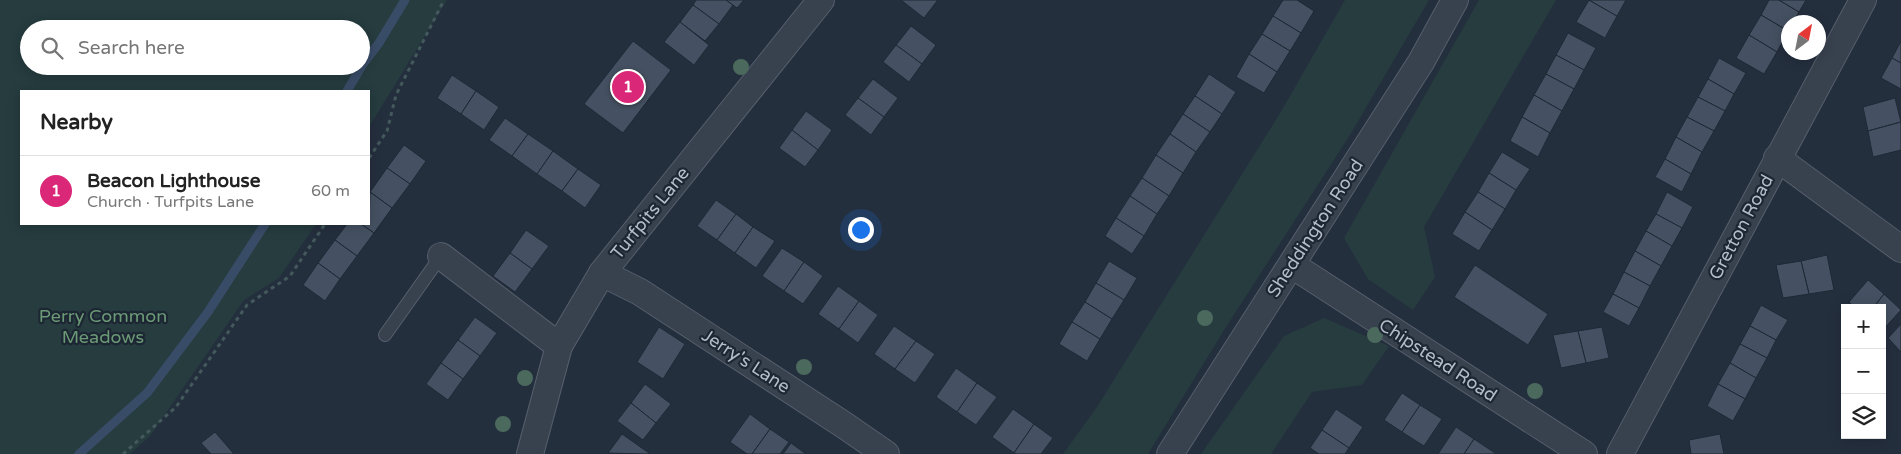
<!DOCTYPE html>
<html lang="en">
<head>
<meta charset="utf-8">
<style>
	body { margin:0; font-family:"Varela Round",sans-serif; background:#f6f6f6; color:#222 }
	.controls { position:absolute; right:15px; bottom:15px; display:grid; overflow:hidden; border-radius:0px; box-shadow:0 2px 12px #0003 }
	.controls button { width:45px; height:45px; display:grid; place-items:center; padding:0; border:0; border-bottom:1px solid #e0e0e0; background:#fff; color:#222; font:25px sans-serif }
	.compass { position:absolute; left:1781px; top:15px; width:45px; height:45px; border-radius:50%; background:#fff; box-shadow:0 2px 12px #0003; rotate:32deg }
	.you { position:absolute; left:860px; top:229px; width:18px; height:18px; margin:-12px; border:4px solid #fff; border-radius:50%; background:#1a73e8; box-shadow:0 0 0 8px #1a73e833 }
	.badge { display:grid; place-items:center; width:32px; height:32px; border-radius:50%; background:#db2777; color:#fff; font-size:16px; font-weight:700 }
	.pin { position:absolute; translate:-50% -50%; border:2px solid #fff; box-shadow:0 1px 5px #0006 }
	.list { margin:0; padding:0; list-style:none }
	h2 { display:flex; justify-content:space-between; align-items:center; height:65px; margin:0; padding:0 20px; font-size:21px }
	h2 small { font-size:16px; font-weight:400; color:#767676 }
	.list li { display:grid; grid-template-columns:32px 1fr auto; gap:15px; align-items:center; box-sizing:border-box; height:70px; padding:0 20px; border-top:1px solid #e0e0e0 }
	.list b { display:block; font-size:19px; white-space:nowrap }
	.list p { margin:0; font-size:16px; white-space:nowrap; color:#767676 }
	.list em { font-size:16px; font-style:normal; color:#767676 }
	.icon { flex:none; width:28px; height:28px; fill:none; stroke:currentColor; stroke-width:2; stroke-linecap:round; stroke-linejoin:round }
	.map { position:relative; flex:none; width:1901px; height:454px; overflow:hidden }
	.search { position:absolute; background:#fff; box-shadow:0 2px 12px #0003; left:20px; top:20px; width:350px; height:55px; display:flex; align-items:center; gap:12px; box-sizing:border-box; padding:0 18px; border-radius:28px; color:#767676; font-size:19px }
	.panel { position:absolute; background:#fff; box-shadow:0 2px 12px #0003; left:20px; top:90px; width:350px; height:135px; border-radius:0px }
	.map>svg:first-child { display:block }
	.green { fill:#263c3f; fill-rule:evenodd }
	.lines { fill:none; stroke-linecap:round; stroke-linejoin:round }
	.stream { stroke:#394c67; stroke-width:9 }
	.building { fill:#455162; stroke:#1f2835 }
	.lane-casing { stroke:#565f6c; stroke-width:14 }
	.street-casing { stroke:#565f6c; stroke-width:28 }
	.path { stroke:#44595c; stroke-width:3; stroke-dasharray:4 4; stroke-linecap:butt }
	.lane { stroke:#38414e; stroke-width:12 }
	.street { stroke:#38414e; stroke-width:26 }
	.tree { fill:#4b6a5d }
	.labels { text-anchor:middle; stroke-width:4.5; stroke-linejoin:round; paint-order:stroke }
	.street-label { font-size:18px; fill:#b4bcc9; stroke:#1d2633 }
	.park-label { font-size:18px; fill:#6b9a76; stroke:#1d2633 }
</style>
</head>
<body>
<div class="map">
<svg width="1901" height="454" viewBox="0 0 1901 454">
	<rect width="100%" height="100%" fill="#242f3e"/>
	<g class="green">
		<path d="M0,0h447l-78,127v-36h-348v133h295l-37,54 -35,22 -94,136 -20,18h-130zM29,29h332v37h-332z"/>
		<path d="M1345,0h84l-79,135 -124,192 -78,127h-85l34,-47 185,-297z"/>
		<path d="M1479,0h77l-132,227 11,50 -22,33 -45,-31 -24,-41z"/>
		<path d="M1324,318l65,28 -27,39 -50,7 -41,62h-70l83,-118z"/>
	</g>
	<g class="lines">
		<g class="stream">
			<path d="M347,91l16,-27 16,-21 26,-43"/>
			<path d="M79,454l68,-61 61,-81 57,-88"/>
		</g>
	</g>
	<g class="building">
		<path d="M696,0h30l7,5 -14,19 -26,-19z"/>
		<path d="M726,0h18l-7,8z"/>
		<path d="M901,0h36v1l-13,17z"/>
		<path d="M1283,0h14l17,11 -13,22 -28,-17z"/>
		<path d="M1589,0l28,16 -12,22 -29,-16z"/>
		<path d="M1589,0h37l-9,16z"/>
		<path d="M1769,0h10l20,12 -6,10h-5v9l-27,-16z"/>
		<path d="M1779,0h27l-7,12z"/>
		<path d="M693,5l26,19 -14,17 -25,-19z"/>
		<path d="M1761,15l27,16 -11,21 -28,-17z"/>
		<path d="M1273,16l28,17 -11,18 -28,-17z"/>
		<path d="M680,22l29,23 -15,20 -30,-23z"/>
		<path d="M911,26l25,19 -14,19 -26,-19z"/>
		<path d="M1568,33l28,15 -12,22 -28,-15z"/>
		<path d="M1262,34l28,17 -13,21 -28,-18z"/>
		<path d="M1749,35l28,17 -13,22 -28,-16z"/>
		<path d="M633,41l38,29 -48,63 -39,-29z"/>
		<path d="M1901,41v22l-9,-5z"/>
		<path d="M896,45l26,19 -13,18 -26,-20z"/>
		<path d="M1249,54l28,18 -13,21 -28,-16z"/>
		<path d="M1556,55l28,15 -10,19 -28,-15z"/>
		<path d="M1719,58l27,15 -12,21 -26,-15z"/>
		<path d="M1892,58l9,5v26l-20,-11z"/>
		<path d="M1209,74l27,18 -14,22 -27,-18z"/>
		<path d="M1546,74l28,15 -12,22 -28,-16z"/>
		<path d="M452,75l24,16 -15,23 -24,-16z"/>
		<path d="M873,79l25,19 -14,19 -26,-19z"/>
		<path d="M1708,79l26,15 -9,17 -27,-14z"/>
		<path d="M476,91l23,16 -15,23 -23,-16z"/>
		<path d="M1534,95l28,16 -12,22 -28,-16z"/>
		<path d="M1195,96l27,18 -12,18 -27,-18z"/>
		<path d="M1698,97l27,14 -11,20 -27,-14z"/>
		<path d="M858,98l26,19 -13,18 -26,-20z"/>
		<path d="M1895,98l6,24 -33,9 -5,-24z"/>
		<path d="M806,111l26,19 -14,20 -26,-20z"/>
		<path d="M1183,114l27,18 -14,20 -26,-18z"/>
		<path d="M1522,117l28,16 -12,24 -28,-16z"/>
		<path d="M1687,117l27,14 -12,21 -26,-15z"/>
		<path d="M505,118l23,16 -16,22 -23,-16z"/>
		<path d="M1901,122v28l-28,7 -5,-26z"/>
		<path d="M792,130l26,20 -13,17 -26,-19z"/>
		<path d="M528,134l25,17 -16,23 -25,-18z"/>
		<path d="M1170,134l26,18 -13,21 -27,-18z"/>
		<path d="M1676,137l26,15 -11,22 -26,-15z"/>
		<path d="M404,145l22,16 -16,23 -23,-16z"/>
		<path d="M553,151l25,18 -16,22 -25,-17z"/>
		<path d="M1502,152l28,17 -14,21 -27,-17z"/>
		<path d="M1156,155l27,18 -14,23 -27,-18z"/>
		<path d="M1665,159l26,15 -9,18 -27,-15z"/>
		<path d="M387,168l23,16 -18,24 -22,-16z"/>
		<path d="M578,169l23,16 -16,23 -23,-17z"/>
		<path d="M1489,173l27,17 -11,19 -27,-17z"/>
		<path d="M1142,178l27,18 -12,18 -27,-18z"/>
		<path d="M370,192l22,16 -18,25 -13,-9h8z"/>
		<path d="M1478,192l27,17 -13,21 -27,-18z"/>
		<path d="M1667,192l26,15 -11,21 -26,-14z"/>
		<path d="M1130,196l27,18 -13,22 -28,-18z"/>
		<path d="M716,200l20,14 -19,26 -20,-14z"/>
		<path d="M1465,212l27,18 -13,21 -27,-17z"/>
		<path d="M736,214l17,13 -18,26 -18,-13z"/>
		<path d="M1656,214l26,14 -10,18 -26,-15z"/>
		<path d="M1116,218l28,18 -12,18 -27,-18z"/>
		<path d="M347,224h14l13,9 -17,23 -22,-16z"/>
		<path d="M753,227l22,14 -19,27 -21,-15z"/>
		<path d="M526,230l23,16 -17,23 -22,-16z"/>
		<path d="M1646,231l26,15 -11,20 -26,-15z"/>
		<path d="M335,240l22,16 -17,23 -22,-16z"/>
		<path d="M782,248l22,14 -20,29 -22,-15z"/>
		<path d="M1635,251l26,15 -11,20 -26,-14z"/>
		<path d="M510,253l22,16 -17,23 -22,-16z"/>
		<path d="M1827,255l7,35 -25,4 -8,-33z"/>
		<path d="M1109,261l28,17 -13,22 -28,-17z"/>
		<path d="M1801,261l8,33 -26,4 -7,-33z"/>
		<path d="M804,262l19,14 -20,28 -19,-13z"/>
		<path d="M318,263l22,16 -15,22 -22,-16z"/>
		<path d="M1475,265l73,49 -20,31 -74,-48z"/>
		<path d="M1624,272l26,14 -11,22 -26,-14z"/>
		<path d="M1868,280l16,14 -11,14h-18l-6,-6z"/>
		<path d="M1096,283l28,17 -12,19 -27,-17z"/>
		<path d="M838,286l21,15 -20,28 -21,-15z"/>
		<path d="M1613,294l26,14 -10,18 -26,-14z"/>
		<path d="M1884,294l17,16 -19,21v-23h-9z"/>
		<path d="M859,301l19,14 -20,28 -19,-14z"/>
		<path d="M1085,302l27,17 -12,20 -28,-17z"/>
		<path d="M1761,305l27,15 -12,20 -26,-14z"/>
		<path d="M475,317l22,16 -17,23 -22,-16z"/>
		<path d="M1072,322l28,17 -13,22 -28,-17z"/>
		<path d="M1901,324v28l-13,-14z"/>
		<path d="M894,326l22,15 -21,28 -21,-15z"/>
		<path d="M1750,326l26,14 -9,18 -27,-14z"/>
		<path d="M659,327l26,17 -22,35 -26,-17z"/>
		<path d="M1602,327l7,31 -23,5 -8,-32z"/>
		<path d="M1578,331l8,32 -25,5 -8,-33z"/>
		<path d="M458,340l22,16 -17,23 -22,-16z"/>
		<path d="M916,341l19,13 -20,29 -20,-14z"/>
		<path d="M1740,344l27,14 -11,20 -26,-15z"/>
		<path d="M441,363l22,16 -15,21 -22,-16z"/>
		<path d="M1730,363l26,15 -11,21 -27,-15z"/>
		<path d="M956,368l21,15 -20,29 -21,-15z"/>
		<path d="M977,383l20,14 -21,28 -19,-13z"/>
		<path d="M645,384l26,20 -15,19 -25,-20z"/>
		<path d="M1718,384l27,15 -12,22 -26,-15z"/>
		<path d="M1402,393l18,12 -18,27 -18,-12z"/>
		<path d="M631,403l25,20 -13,17 -26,-19z"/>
		<path d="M1420,405l22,14 -18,27 -22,-14z"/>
		<path d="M1013,409l21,15 -20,29 -22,-16z"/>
		<path d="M1336,409l27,18 -14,21 -27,-18z"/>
		<path d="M750,414l20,15 -18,25h-5l-17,-12z"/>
		<path d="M1034,424l19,14 -12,16h-25l-2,-1z"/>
		<path d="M1456,427l18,12 -10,15h-26z"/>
		<path d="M770,429l19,13 -9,12h-28z"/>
		<path d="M1322,430l27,18 -4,6h-26l-9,-6z"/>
		<path d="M215,432l19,22h-23l-10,-11z"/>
		<path d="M622,434l27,19 -1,1 -40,-1z"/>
		<path d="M1720,434l4,20h-33l-2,-14z"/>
		<path d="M1474,439l21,14v1h-31z"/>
		<path d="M791,443l15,11h-23z"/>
	</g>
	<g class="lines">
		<defs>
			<path id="lane" d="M385,335l56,-79"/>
			<g id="street">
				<path d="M1777,158l124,91"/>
				<path d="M441,256l118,90"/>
				<path d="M1292,265l292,189"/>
				<path d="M602,273l38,19 204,133 42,29"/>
				<path d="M530,454l29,-108 43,-73 219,-273"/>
				<path d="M1170,454l251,-392 34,-62"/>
				<path d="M1620,454l243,-454"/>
			</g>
		</defs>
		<use href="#lane" class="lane-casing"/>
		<use href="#street" class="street-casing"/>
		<g class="path">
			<path d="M369,158l18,-27 9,-36 48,-95"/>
			<path d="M123,454l53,-47 71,-102 43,-29 35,-52"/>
		</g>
		<use href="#lane" class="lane"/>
		<use href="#street" class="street"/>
	</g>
	<g class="tree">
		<circle cx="741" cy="67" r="8"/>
		<circle cx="1205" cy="318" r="8"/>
		<circle cx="1375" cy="335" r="8"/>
		<circle cx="804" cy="367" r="8"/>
		<circle cx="525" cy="378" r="8"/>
		<circle cx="1535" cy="391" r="8"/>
		<circle cx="503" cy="424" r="8"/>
	</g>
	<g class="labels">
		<g class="street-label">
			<text transform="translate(650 213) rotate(-51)" y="6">Turfpits Lane</text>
			<text transform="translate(1741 227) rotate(-62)" y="6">Gretton Road</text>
			<text transform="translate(1315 228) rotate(-57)" y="6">Sheddington Road</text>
			<text transform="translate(1438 360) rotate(33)" y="6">Chipstead Road</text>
			<text transform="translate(746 361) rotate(33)" y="6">Jerry's Lane</text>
		</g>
		<g class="park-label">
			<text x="103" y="322">Perry Common<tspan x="103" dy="21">Meadows</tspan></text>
		</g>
	</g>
</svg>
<div class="controls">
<button>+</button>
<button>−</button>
<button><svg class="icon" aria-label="layers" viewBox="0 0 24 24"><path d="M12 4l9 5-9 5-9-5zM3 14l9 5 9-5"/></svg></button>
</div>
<svg class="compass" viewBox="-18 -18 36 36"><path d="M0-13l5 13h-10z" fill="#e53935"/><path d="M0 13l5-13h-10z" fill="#767676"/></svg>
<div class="you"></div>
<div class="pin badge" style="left:628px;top:87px">1</div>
<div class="search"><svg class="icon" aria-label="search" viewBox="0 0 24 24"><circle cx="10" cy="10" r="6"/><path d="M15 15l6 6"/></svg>Search here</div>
<section class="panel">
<h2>Nearby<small></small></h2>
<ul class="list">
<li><span class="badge">1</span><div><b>Beacon Lighthouse</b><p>Church · Turfpits Lane</p></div><em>60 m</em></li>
</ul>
</section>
</div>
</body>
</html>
